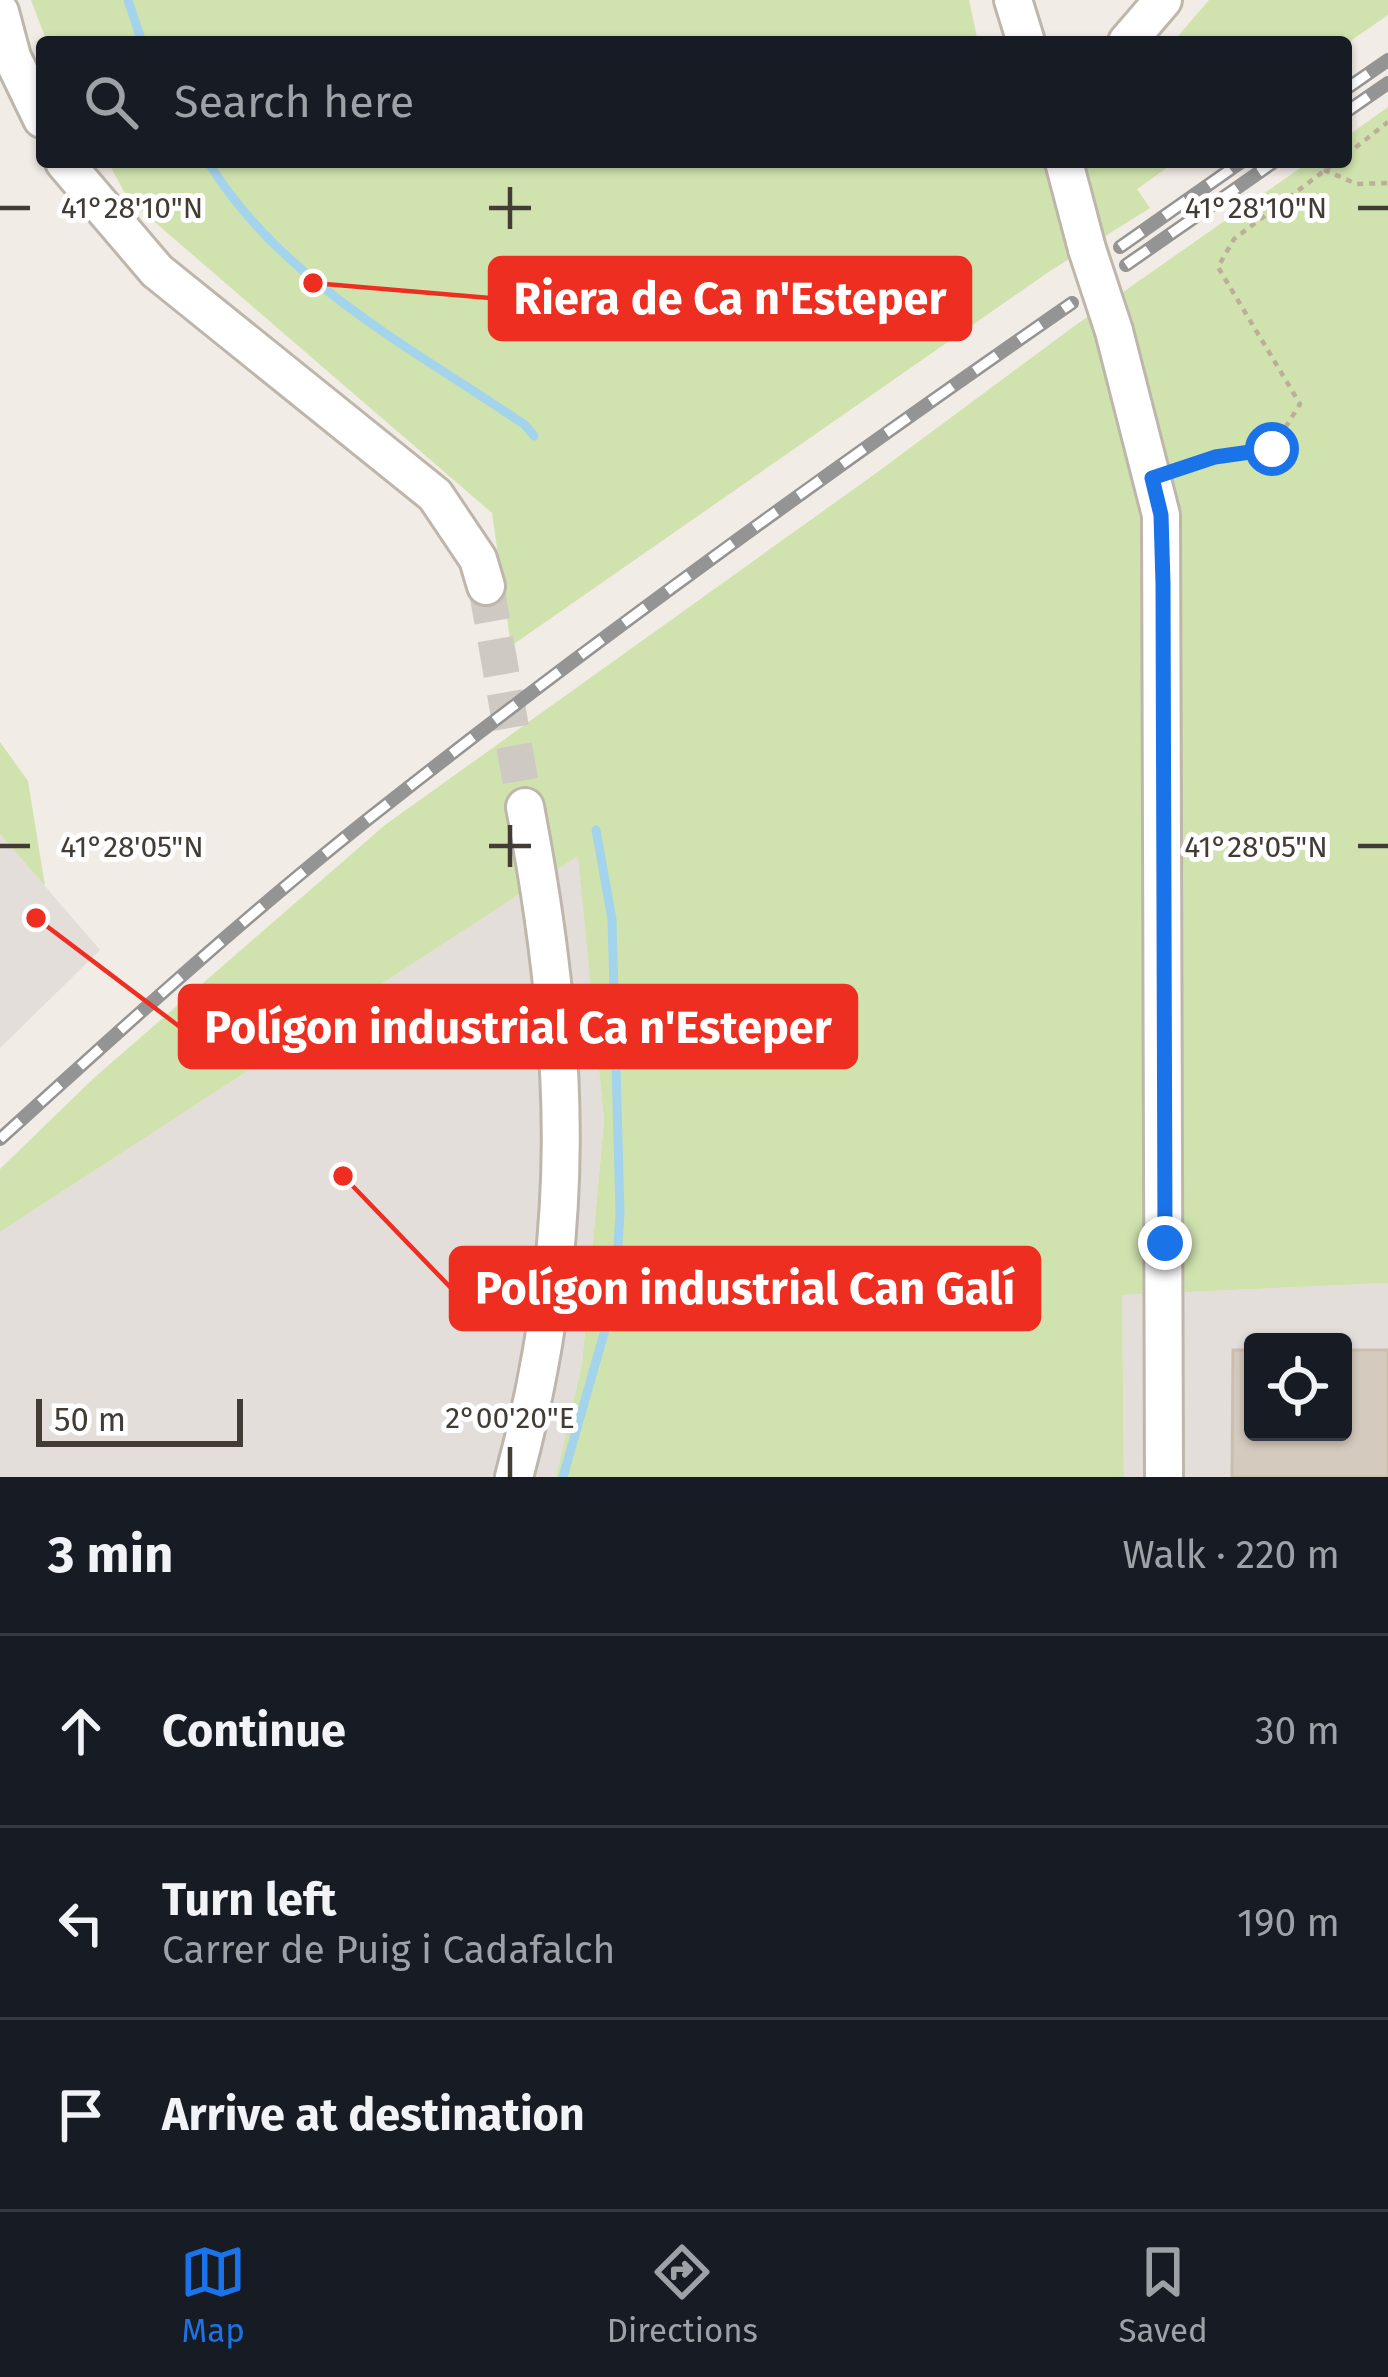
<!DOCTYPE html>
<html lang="en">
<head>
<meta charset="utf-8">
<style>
	body { margin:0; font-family:"Fira Sans",sans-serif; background:#20242c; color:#f1f3f6 }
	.controls { position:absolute; right:36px; bottom:36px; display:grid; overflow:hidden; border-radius:12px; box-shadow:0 3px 9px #0004 }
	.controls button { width:108px; height:108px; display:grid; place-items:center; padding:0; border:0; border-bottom:3px solid #363941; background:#171b24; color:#f1f3f6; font:60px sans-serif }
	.scale { position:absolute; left:36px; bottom:30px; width:207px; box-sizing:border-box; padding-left:12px; border:6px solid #433c35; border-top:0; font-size:33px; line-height:42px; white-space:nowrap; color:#433c35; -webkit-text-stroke:9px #fff; paint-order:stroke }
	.stop { position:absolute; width:36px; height:36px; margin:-27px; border:9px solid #1a73e8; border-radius:50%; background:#fff }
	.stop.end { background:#1a73e8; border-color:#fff; box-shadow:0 3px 12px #0008 }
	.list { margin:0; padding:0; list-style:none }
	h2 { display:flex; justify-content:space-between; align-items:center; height:156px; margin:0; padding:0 48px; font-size:51px }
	h2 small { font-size:39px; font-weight:400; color:#9ea1a6 }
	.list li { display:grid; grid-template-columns:78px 1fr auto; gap:36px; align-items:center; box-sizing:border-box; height:192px; padding:0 48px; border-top:3px solid #363941 }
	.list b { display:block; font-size:45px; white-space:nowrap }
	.list p { margin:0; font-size:39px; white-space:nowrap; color:#9ea1a6 }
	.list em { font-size:39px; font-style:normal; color:#9ea1a6 }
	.icon { flex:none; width:66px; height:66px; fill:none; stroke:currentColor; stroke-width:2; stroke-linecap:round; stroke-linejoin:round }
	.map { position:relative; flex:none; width:1388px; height:1477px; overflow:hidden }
	.search { position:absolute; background:#171b24; box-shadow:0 3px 9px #0004; left:36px; right:36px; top:36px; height:132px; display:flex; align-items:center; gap:30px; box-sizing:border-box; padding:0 42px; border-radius:12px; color:#9ea1a6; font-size:45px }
	.sheet { height:732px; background:#171b24 }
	nav { display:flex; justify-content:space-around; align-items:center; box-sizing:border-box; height:168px; border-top:3px solid #363941; background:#171b24; font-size:33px; color:#9ea1a6 }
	nav a { display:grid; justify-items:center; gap:6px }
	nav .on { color:#1a73e8 }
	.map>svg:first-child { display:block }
	.industrial { fill:#e3deda; fill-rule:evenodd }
	.green { fill:#d0e3af }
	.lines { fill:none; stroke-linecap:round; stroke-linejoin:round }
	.stream { stroke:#a4d4eb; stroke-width:9 }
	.building { fill:#d5cabe; stroke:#ccbeae; stroke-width:3 }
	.minor-tunnel { stroke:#cec9c2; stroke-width:36; stroke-dasharray:36 18; stroke-linecap:butt }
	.minor-casing { stroke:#bfb6ab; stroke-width:42 }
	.path { stroke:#bdae9a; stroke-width:4.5; stroke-dasharray:6 6; stroke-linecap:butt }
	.minor { stroke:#fff; stroke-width:36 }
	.rail-casing { stroke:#949494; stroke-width:14 }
	.rail { stroke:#fff; stroke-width:9; stroke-dasharray:27; stroke-linecap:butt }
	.minor-bridge-casing { stroke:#bfb6ab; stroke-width:42; stroke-linecap:butt }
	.minor-bridge { stroke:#fff; stroke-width:36 }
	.route { stroke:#1a73e8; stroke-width:15 }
	.ticks { fill:none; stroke:#433c35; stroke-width:4.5 }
	.ticks-label { font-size:30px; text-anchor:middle; fill:#433c35; stroke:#fff; stroke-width:10; stroke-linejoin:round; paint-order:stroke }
	.leader { fill:none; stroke:#ed2e20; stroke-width:4.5 }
	.callout-dot { fill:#ed2e20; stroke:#fff; stroke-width:4.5 }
	.callout { fill:#ed2e20; stroke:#ed2e20; stroke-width:4.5 }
	.callout-label { font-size:45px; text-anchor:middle; font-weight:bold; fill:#fff }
</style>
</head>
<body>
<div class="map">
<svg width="1388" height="1477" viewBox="0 0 1388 1477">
	<rect width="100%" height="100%" fill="#f1ece5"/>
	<g class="industrial">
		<path d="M0,834l100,116 -100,98z"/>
		<path d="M579,855l25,265 -22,244 -26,113h-556v-245z"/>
		<path d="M1388,1283v194h-264l-2,-182zM1253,1342h90v90h-90z"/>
	</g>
	<g class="green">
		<path d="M31,0h938l9,42h-931z"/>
		<path d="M1209,0h179v15l-42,29 -173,-2z"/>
		<path d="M1388,107v1176l-266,12 2,182h-568l26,-113 22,-244 -26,-264 -578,376v-63l95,-92 290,-252 494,-354 194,-144 236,-165h37v-25z"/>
		<path d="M108,162h1067l-38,27 13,19 -100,63 -539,375 -19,-133 -364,-314z"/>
		<path d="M0,742l28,39 17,105 -45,-52z"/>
	</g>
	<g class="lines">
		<g class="stream">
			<path d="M128,0l14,42"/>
			<path d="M208,162c73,119 204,186 317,263l9,11"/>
			<path d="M563,1477l52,-182 5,-82 -8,-294 -16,-89"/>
		</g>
	</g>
	<path class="building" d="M1233,1350h20v82h90v-82h45v127h-156z"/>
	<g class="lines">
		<path class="minor-tunnel" d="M486,586l39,221"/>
		<defs>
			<g id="minor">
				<path d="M1013,0l13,42"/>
				<path d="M0,12l12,45 30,62"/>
				<path d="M1127,42l36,-42"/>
				<path d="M64,162l93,109 278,224 43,64 8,27"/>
				<path d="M1064,162l23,87"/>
				<path d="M1114,331l47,184 3,962"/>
				<path d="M514,1477c64,-238 57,-430 11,-670"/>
			</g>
		</defs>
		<use href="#minor" class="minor-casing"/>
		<g class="path">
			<path d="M1346,155l42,-33"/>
			<path d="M1324,170l33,14 31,-1"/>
			<path d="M1180,469l35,-12 57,-8 28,-45 -82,-137 16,-28 102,-77"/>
		</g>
		<use href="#minor" class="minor"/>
		<defs>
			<g id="rail">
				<path d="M1346,89l42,-29"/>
				<path d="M1346,112l42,-29"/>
				<path d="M1120,247l121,-85"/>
				<path d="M1126,265l148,-103"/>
				<path d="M0,1139c128,-116 255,-232 391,-338 221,-174 450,-338 681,-498"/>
			</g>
		</defs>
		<use href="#rail" class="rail-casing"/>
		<use href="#rail" class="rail"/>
		<defs>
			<path id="minor-bridge" d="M1087,249l27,82"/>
		</defs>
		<use href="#minor-bridge" class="minor-bridge-casing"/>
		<use href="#minor-bridge" class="minor-bridge"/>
	</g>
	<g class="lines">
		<path class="route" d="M1165,1243l-2,-659 -2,-69 -9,-37 63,-21 57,-8"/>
	</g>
	<path class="ticks" d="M510,187v42M0,208h30M489,208h42M1358,208h30M510,825v42M0,846h30M489,846h42M1358,846h30M510,1447v30"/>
	<g class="ticks-label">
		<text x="132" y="218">41°28'10"N</text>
		<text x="1256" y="218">41°28'10"N</text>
		<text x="132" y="857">41°28'05"N</text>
		<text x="1256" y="857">41°28'05"N</text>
		<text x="510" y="1428">2°00'20"E</text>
	</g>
	<path class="leader" d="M313 283L490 298M36 918L180 1027M343 1176L451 1288"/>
	<g class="callout-dot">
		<circle cx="313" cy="283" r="12"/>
		<circle cx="36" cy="918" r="12"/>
		<circle cx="343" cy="1176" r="12"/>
	</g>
	<g class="callout">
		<rect x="490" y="258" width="480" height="81" rx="12"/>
		<rect x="180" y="986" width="676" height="81" rx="12"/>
		<rect x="451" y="1248" width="588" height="81" rx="12"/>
	</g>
	<g class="callout-label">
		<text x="730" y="314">Riera de Ca n'Esteper</text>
		<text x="518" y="1043">Polígon industrial Ca n'Esteper</text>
		<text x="745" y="1304">Polígon industrial Can Galí</text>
	</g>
</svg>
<div class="controls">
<button><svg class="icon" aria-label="locate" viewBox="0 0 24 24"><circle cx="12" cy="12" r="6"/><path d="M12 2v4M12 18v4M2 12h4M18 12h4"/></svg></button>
</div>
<div class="scale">50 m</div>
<div class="stop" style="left:1272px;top:449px"></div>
<div class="stop end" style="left:1165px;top:1243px"></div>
<div class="search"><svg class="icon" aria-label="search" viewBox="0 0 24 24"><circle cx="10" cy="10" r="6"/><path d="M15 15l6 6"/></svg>Search here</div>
</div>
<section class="sheet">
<h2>3 min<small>Walk · 220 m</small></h2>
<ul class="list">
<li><svg class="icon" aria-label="ahead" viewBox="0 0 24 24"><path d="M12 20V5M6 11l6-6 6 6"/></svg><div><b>Continue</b></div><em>30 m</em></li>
<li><svg class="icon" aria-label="left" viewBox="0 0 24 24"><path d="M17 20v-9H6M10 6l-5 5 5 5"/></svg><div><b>Turn left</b><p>Carrer de Puig i Cadafalch</p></div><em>190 m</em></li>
<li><svg class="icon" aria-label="arrive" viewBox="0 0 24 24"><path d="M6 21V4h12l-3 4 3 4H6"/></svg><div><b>Arrive at destination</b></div></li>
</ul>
</section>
<nav>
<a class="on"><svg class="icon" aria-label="map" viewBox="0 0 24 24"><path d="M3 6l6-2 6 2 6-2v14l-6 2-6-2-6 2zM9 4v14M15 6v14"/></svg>Map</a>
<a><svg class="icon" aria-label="directions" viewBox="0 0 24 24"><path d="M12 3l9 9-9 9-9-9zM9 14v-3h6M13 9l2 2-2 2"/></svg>Directions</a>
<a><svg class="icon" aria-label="saved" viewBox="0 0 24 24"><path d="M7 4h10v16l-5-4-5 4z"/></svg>Saved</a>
</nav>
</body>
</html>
